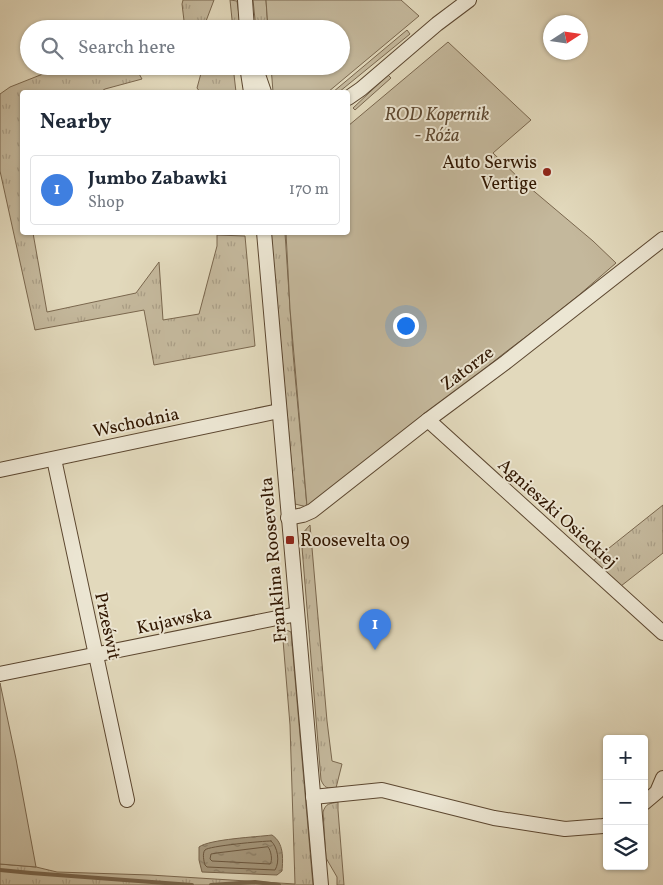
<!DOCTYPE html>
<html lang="en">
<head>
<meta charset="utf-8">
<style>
	body { margin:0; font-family:Vollkorn,serif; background:#f6f6f7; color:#1f2937 }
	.controls { position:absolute; right:15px; bottom:15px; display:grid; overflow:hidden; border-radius:5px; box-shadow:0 1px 4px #0004 }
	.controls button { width:45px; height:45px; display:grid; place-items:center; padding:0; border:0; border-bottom:1px solid #e0e1e3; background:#fff; color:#1f2937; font:25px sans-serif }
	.compass { position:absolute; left:543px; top:15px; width:45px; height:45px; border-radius:50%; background:#fff; box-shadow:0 1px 4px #0004; rotate:78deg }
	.you { position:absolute; left:405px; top:325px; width:18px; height:18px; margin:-12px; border:4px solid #fff; border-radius:50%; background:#1a73e8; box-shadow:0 0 0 8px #1a73e833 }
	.badge { display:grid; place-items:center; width:32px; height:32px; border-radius:50%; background:#0f766e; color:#fff; font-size:16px; font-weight:700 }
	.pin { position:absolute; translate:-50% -41px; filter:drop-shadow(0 1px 2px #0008) }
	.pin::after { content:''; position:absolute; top:26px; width:18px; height:15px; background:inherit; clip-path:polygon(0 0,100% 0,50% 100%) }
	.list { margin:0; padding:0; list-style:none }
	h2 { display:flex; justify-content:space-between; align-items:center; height:65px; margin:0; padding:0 20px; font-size:21px }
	h2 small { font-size:16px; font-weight:400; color:#747a83 }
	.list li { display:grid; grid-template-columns:32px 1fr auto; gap:15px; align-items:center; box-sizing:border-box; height:70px; margin:0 10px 10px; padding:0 10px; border:1px solid #e0e1e3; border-radius:5px }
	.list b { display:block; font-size:19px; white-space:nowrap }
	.list p { margin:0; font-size:16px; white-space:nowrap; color:#747a83 }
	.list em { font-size:16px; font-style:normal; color:#747a83 }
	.icon { flex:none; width:28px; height:28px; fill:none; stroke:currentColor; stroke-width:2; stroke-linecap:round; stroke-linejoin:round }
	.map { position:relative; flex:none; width:663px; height:885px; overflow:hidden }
	.search { position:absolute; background:#fff; box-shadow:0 1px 4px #0004; left:20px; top:20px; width:330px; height:55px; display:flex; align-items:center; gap:12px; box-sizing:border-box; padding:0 18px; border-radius:28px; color:#747a83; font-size:19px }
	.panel { position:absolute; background:#fff; box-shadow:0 1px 4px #0004; left:20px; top:90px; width:330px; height:145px; border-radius:5px }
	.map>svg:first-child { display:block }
	.grass { fill:url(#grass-tufts); stroke:#7a674e }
	.garden { fill:#c4b89c; stroke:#7a674e }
	.water { fill:url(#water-ripples); stroke:#76634b }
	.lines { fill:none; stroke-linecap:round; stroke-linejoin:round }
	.shore { stroke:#6a563e; stroke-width:1 }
	.stream { stroke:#76634b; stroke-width:4 }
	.minor-casing { stroke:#5c4730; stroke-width:16 }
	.minor { stroke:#ece6d3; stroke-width:14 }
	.poi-dot { fill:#8f2418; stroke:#ece6d3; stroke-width:2 }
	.labels { text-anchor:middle; stroke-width:4; stroke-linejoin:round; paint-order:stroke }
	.park-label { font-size:18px; font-style:italic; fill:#5c4730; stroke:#ece6d3 }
	.poi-label { font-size:18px; fill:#301601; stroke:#ece6d3; text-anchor:end }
	.street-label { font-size:18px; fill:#301601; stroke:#ece6d3 }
</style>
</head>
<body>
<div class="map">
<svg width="663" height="885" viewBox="0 0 663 885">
	<defs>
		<pattern id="grass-tufts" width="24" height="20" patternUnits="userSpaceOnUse" patternTransform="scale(1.25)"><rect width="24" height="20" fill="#c4b89c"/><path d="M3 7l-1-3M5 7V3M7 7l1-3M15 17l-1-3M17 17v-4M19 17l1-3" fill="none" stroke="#a99d85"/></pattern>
		<pattern id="water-ripples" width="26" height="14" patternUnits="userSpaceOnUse" patternTransform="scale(1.25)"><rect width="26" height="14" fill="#a5977c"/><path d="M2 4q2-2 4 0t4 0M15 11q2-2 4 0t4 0" fill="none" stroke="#877a63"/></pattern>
	</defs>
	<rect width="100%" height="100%" fill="#e2d9bc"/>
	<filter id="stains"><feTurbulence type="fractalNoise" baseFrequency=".004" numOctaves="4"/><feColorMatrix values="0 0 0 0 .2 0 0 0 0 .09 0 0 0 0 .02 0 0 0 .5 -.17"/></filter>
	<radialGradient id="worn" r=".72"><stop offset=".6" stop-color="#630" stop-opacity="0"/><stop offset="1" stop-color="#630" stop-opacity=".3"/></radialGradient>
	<g class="grass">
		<path d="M183,0h31l-11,29h-18l-3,-25z"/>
		<path d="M230,0l7,1 4,28h-8z"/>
		<path d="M253,0h13l2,29h-12z"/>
		<path d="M407,30l3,4 -71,58h-6z"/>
		<path d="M63,66l75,6 4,7 -37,10 -5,3h-78v78l-1,1 1,8v53l11,1 14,79 89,-19 23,-31 4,58 36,-6 18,-68v-11l28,1 10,110 -101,19 -10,-55 -109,20 -35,-159v-77l10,-7z"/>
		<path d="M203,66h30l3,26h-36l-3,-4z"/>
		<path d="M388,75l3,3 -36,32 -2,-2z"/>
		<path d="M271,233h14l8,120 14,154 -12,-3z"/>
		<path d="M663,505v48l-42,33 -27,-26z"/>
		<path d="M310,525l17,196 5,40 10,3 -6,24c-9,0 -11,1 -15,-8l-20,-245z"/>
		<path d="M282,628l9,4 22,253h-313v-21l36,3 21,5 93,3 145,9 -5,-159z"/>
		<path d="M338,802v8l6,75h-7v-8l-11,-19 -3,-46c3,-9 6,-8 15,-10z"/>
	</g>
	<g class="garden">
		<path d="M266,0h135l18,16 -91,76h-55l-2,-26h70v-37h-73z"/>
		<path d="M448,42l83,78 -38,33 30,29 70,59 23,22 -37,32 -39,31 -37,28 -37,30 -155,120 -4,2 -17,-197 -4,-76 62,-1v-106z"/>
		<path d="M0,683l16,76 20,108 -36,-3z"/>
	</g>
	<path class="water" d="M272,835c12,8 11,23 10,36l-5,4 -75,-3 -3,-12v-13c11,-8 58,-10 73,-12z"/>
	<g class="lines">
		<g class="shore">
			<path d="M271,841c7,6 9,21 4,29l-68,-3 -2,-2c-1,-3 -3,-12 0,-15 3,-4 58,-9 66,-9z"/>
			<path d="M268,847c3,3 5,14 2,17l-58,-3 -2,-2 1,-5 6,-1z"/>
		</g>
		<g class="stream">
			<path d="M0,870l31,3 161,12"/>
			<path d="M211,885l44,-3 24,3"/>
		</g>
		<defs>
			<g id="minor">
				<path d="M245,0l2,29"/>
				<path d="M247,66l4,26"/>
				<path d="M255,66l9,26"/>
				<path d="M348,98l13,-9 76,-65 32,-24"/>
				<path d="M264,232l57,653"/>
				<path d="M428,420l235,213"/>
				<path d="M54,459l73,341"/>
				<path d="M0,470l279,-59"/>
				<path d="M288,518l15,-3 9,-4 116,-91 78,-58 157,-123"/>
				<path d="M0,674l297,-60"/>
				<path d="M313,797l69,-7 112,28 71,11 38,-3 4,-1"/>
				<path d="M644,803l13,-11 6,-14"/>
			</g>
		</defs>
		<use href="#minor" class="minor-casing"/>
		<use href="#minor" class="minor"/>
	</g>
	<g class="poi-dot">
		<circle cx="547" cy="172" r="5"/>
		<rect x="285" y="535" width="10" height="10" rx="2.5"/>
	</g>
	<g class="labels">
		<g class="park-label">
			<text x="437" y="120">ROD Kopernik<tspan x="437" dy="21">- Róża</tspan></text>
		</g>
		<g class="poi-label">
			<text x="537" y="168">Auto Serwis<tspan x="537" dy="21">Vertige</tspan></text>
			<text x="300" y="546" text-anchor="start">Roosevelta 09</text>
		</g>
		<g class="street-label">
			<text transform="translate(467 368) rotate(-37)" y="6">Zatorze</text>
			<text transform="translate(136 422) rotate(-12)" y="6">Wschodnia</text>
			<text transform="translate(558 513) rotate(42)" y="6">Agnieszki Osieckiej</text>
			<text transform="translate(273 560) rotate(-95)" y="6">Franklina Roosevelta</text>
			<text transform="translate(174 620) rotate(-12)" y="6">Kujawska</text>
			<text transform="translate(108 626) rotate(78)" y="6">Prześwit</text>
		</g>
	</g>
	<rect width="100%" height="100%" filter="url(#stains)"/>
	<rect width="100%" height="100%" fill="url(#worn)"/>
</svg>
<div class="controls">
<button>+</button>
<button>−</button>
<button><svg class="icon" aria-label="layers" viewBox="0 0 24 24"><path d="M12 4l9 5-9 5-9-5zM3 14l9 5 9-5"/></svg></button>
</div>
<svg class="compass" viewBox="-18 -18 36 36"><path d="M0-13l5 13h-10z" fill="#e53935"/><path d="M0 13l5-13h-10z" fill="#747a83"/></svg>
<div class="you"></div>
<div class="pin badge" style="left:375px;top:650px;background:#3f7fe0">1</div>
<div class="search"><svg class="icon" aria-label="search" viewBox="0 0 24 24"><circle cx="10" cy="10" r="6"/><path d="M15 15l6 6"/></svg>Search here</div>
<section class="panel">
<h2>Nearby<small></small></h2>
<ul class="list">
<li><span class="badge" style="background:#3f7fe0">1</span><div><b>Jumbo Zabawki</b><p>Shop</p></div><em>170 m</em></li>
</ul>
</section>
</div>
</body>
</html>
